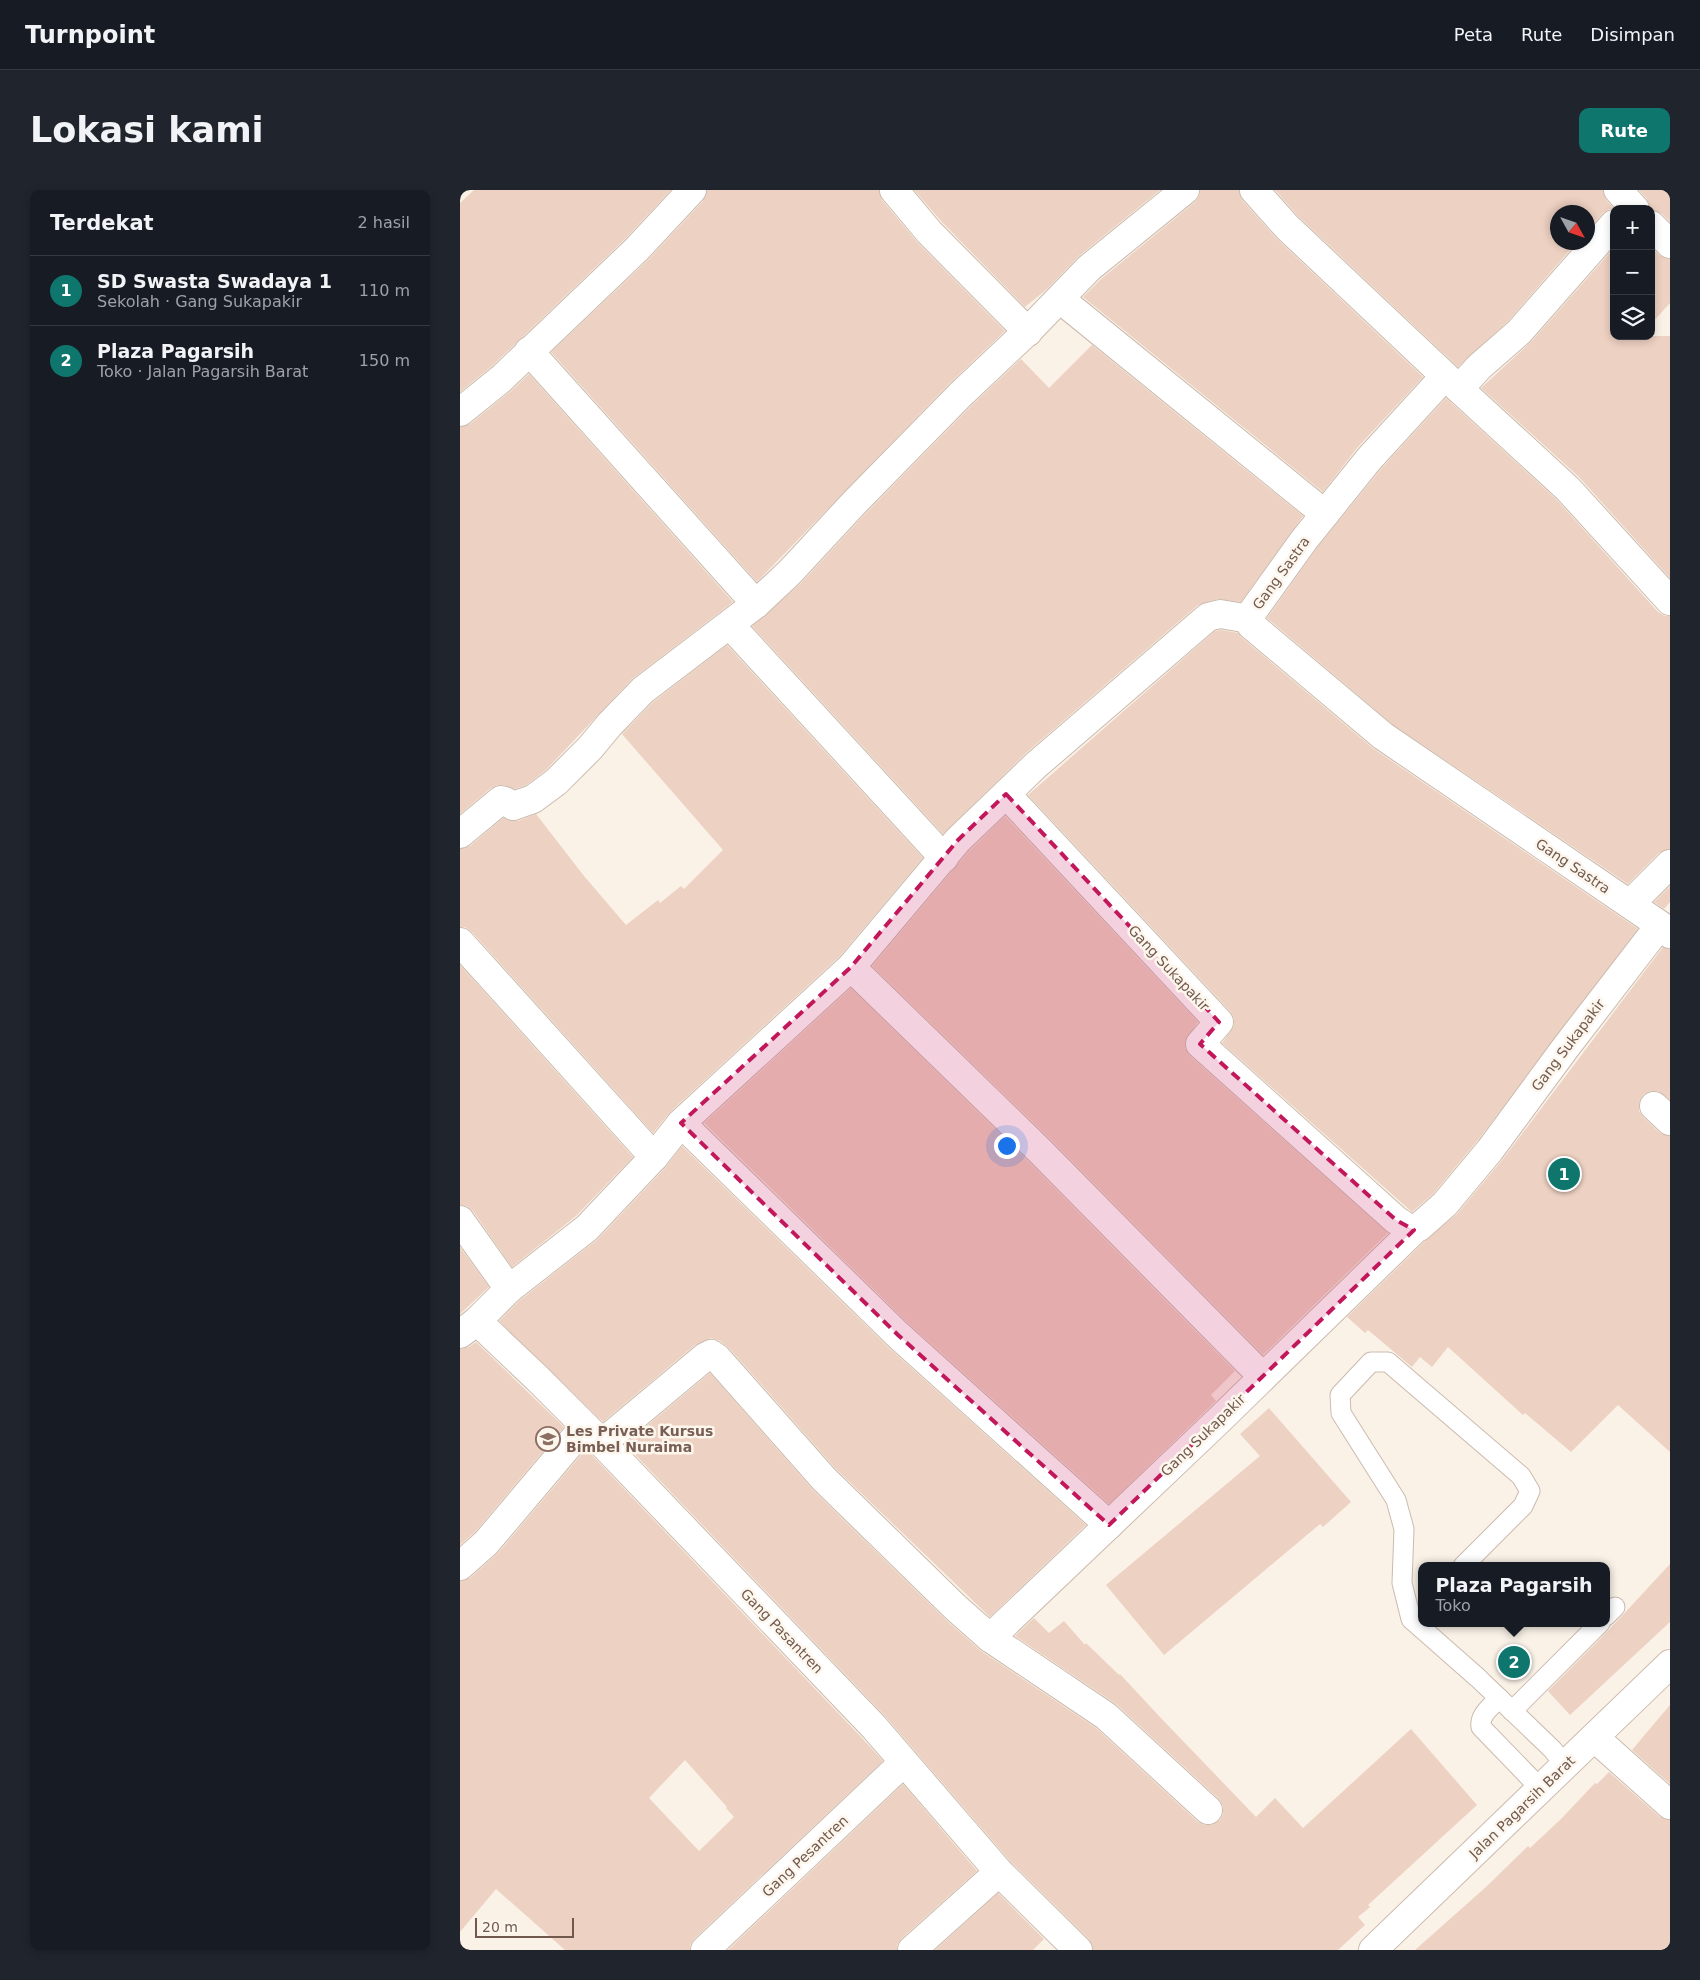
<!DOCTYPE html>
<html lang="id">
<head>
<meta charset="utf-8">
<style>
	body { margin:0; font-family:"DejaVu Sans",sans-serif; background:#20242c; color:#f1f3f6 }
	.controls { position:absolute; right:15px; top:15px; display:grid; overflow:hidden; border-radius:10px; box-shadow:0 2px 8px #0003 }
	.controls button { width:45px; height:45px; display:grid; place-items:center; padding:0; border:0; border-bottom:1px solid #363941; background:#171b24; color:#f1f3f6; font:25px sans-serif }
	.compass { position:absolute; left:1090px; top:15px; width:45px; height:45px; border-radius:50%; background:#171b24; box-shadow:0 2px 8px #0003; rotate:130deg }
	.scale { position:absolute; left:15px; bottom:12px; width:99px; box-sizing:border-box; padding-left:5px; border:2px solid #71594e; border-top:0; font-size:14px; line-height:18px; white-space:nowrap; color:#71594e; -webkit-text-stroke:4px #fdf6ed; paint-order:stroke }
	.you { position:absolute; left:546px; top:955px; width:18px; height:18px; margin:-12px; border:4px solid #fff; border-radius:50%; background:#1a73e8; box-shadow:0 0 0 8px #1a73e833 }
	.badge { display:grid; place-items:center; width:32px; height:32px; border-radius:50%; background:#0f766e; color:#fff; font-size:16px; font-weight:700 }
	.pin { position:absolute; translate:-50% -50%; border:2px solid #fff; box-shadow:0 1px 5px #0006 }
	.popup { position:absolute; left:958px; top:1372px; width:192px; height:65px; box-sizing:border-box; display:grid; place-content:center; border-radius:10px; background:#171b24; filter:drop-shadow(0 1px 4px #0005); font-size:16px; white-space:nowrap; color:#9ea1a6 }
	.popup b { font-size:19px; color:#f1f3f6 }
	.popup::after { content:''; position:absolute; left:50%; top:100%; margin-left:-10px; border:10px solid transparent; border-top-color:#171b24 }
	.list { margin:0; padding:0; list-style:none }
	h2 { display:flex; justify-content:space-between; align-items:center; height:65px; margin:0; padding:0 20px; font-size:21px }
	h2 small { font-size:16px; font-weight:400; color:#9ea1a6 }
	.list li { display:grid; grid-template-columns:32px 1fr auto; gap:15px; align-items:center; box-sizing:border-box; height:70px; padding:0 20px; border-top:1px solid #363941 }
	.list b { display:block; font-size:19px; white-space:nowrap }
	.list p { margin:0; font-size:16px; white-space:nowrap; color:#9ea1a6 }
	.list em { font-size:16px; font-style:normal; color:#9ea1a6 }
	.icon { flex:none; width:28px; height:28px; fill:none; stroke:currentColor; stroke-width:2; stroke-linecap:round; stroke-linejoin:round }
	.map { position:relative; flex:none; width:1210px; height:1760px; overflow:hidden; border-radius:10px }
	header { display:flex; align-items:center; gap:30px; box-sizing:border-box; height:70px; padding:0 25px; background:#171b24; border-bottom:1px solid #363941 }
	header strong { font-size:24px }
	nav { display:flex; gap:28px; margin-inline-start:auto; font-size:18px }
	.intro { display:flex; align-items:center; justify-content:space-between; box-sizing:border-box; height:120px; padding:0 30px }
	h1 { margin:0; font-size:35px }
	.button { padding:12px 22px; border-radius:10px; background:#0f766e; color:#fff; font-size:18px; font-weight:700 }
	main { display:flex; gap:30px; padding:0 30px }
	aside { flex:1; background:#171b24; border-radius:10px; box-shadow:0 2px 8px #0003 }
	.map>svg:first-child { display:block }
	.building { fill:#edd1c2; fill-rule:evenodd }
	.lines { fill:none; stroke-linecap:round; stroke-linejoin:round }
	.lane-casing { stroke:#cbbaae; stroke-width:21 }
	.street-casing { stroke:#cbbaae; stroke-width:30 }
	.secondary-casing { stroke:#cfbcaf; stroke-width:30 }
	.lane { stroke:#fff; stroke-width:19 }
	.street { stroke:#fff; stroke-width:28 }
	.secondary { stroke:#fff; stroke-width:28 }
	.marked { fill:#c2185b; fill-opacity:0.2; stroke:#c2185b; stroke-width:4; stroke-dasharray:10 6; stroke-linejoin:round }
	.labels { text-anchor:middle; stroke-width:5; stroke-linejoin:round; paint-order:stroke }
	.street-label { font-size:14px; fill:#71594e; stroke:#fdf6ed }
	.education-label { font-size:14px; font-weight:bold; fill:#785e54; stroke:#fdf6ed; text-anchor:start }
</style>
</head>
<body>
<header>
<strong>Turnpoint</strong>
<nav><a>Peta</a><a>Rute</a><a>Disimpan</a></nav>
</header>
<div class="intro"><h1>Lokasi kami</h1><a class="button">Rute</a></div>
<main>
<aside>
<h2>Terdekat<small>2 hasil</small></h2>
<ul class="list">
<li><span class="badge">1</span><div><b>SD Swasta Swadaya 1</b><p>Sekolah · Gang Sukapakir</p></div><em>110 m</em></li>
<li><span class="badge">2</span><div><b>Plaza Pagarsih</b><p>Toko · Jalan Pagarsih Barat</p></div><em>150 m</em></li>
</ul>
</aside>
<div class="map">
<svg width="1210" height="1760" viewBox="0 0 1210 1760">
	<rect width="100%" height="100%" fill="#faf2e7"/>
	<g class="building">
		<path d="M14,0h197l-46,49 -134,128 -31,25v-189z"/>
		<path d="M247,0h172l3,10 35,42 88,89 -55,52 -193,199 -206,-230 96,-91 56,-60z"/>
		<path d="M454,0h246l-81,66 -32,33 -22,18 -84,-86z"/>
		<path d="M740,0h39l3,10 34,38 147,139 -66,71 -34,44 -240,-195 17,-17 95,-78 4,-6z"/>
		<path d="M815,0h328l3,10 8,9h-5l-6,4 -15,17v-18h-30v30h19l-69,79 -50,46 -160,-151z"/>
		<path d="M1179,0h31v32l-8,-8 -12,-5 -3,-10z"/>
		<path d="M1191,57l8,8 11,4v44l-19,21z"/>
		<path d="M1154,58v88h56v242l-91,-101 -98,-89 50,-46z"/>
		<path d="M632,155l211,171 -62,86 -24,-3 -19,6 -172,148 -83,81 -191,-208 49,-43 65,-70 106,-108 49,-46 28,29z"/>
		<path d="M69,184l204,228 -101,77 -86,91 -20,15 -11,4 -11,-4h-6l-7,3 -31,26v-387l10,-3 41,-33z"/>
		<path d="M986,208l111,102 101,112 7,4h5v233l-11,4 -31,31 -236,-160 -125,-106 49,-69 65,-80z"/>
		<path d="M761,440l18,3 2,4 133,112 264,180 -160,211 -44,53 -22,19 -190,-169 12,-17v-8l-4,-7 -202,-216 187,-164z"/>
		<path d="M267,455l196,213 -83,98 -170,156 -17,21 -181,-201 -7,-5h-5v-78l10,-3 33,-28 8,3h7l18,-7 48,62 42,49 32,-25 2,3 21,-17 3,3 39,-39 -101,-116 31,-32z"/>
		<path d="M545,626l193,206 -13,19v7l5,8 198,177 -125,122 -213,-216 -178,-173 97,-115z"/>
		<path d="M1210,696v16l-6,7 -10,-7z"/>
		<path d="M1203,757l7,2v151l-12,-9h-8l-7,4 -4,8v8l4,6 17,16 10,3v316l-52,-47 -47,47 -46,-39 -2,2 -75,-68 -16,20 -12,-10 -8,10 -44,-37 -3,3 -18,-16 78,-76 32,-27 46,-55z"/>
		<path d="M0,775l173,192 -57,59 -64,51 -39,-56 -6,-5 -7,-1z"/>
		<path d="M391,798l177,173 207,210 -24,24 5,6 -107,103 -200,-180 -205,-201z"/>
		<path d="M222,956l206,201 198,178 -96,92 -155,-149 -106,-120 -9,-7 -9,-3 -16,7 -92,77 -104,-101 20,-20 79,-62 67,-71z"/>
		<path d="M0,1057l29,40 -29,27z"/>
		<path d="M16,1152l88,85 -89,105 -15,13v-196l9,-2z"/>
		<path d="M250,1183l103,117 132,129 36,32 115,77 102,94 6,3h8l8,-5 3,-6v-8l-4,-7 -103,-95 -101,-68 19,-18 15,15 15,-12 21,24 1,-2 33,32 1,-1 39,42 97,101 19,-19 28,30 108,-99 66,76 -109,100 2,2 -12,10 7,8 -27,25h-245l-4,-11 -79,-78 -125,-145 -260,-272z"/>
		<path d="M809,1218l82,94 -28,25 -3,-3 -156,131 -58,-70 154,-129 -20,-22z"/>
		<path d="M126,1259l276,289 21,23 -189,178 -4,6v5h-125l-69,-61 -36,43v-351l10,-3 28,-25zM225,1570l42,47 -1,1 8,9 -35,34 -50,-53z"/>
		<path d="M1210,1374v58l-100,93 -22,-24 60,-60z"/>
		<path d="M1210,1515v79l-38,-34z"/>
		<path d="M1149,1582l51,45 10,3v130h-255l71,-63 42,-41 2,2 32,-30 33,-35 2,1z"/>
		<path d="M443,1594l74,87 -75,67 -5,7v5h-169z"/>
		<path d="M538,1703l46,46 -11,11h-98z"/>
	</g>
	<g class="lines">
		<defs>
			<g id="lane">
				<path d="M1003,1376l60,-60 7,-15 -9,-15 -133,-114h-17l-31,33 1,18 55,87 8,29 -2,54 9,36 67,59 74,71 13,16"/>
				<path d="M1146,1426l9,-9"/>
				<path d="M1039,1508c-8,9 -20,17 -18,29l59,61"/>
				<path d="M1052,1521l88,-88"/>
			</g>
			<g id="street">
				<path d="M434,0l35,42 99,100"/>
				<path d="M794,0l33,37 158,149 -76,83 -65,81 -51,71 -3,8 1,6 132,111 277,189 10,9"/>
				<path d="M1158,0l17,19"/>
				<path d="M1191,35l19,19"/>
				<path d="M600,109l265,215"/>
				<path d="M69,161l227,253"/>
				<path d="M985,186l123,113 102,112"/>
				<path d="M999,199l20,-22 40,-35 95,-108"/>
				<path d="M0,222l41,-33 135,-129 56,-60"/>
				<path d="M270,435l214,233"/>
				<path d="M546,604l213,228 -19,22 196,176 14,9 9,-2 26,-23 45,-54 76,-103 94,-122"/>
				<path d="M0,644l41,-34 4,1 8,5 20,-7 23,-17 34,-34 20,-24 33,-34 113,-86 34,-32 65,-70 106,-108 70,-66 58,-60 96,-78"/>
				<path d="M1170,714l40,-40"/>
				<path d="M0,752l194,215"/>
				<path d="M391,777l188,183 224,227"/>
				<path d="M1194,916l16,15"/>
				<path d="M221,933l217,212 211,190"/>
				<path d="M0,1030l49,69"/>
				<path d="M17,1131l60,57 65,65 272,284 125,145 79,78"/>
				<path d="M0,1144l17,-13 32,-32 78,-61 67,-71 27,-34 170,-156 107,-127 78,-75 172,-148 12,-3 30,5"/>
				<path d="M142,1253l103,-86 6,-3 6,4 107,121 131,128 35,31 116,78 102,94"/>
				<path d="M0,1376l26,-23 99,-117"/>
				<path d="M530,1448l228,-217 196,-191"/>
				<path d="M1135,1548l75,67"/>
				<path d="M245,1760l199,-188"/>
				<path d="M452,1760l87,-78"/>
			</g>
			<path id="secondary" d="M913,1760l297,-286"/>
		</defs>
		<use href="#lane" class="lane-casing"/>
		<use href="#street" class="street-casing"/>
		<use href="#secondary" class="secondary-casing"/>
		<use href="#lane" class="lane"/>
		<use href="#street" class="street"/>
		<use href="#secondary" class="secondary"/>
	</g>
	<path class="marked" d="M546,604l213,228 -19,22 196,176 18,10 -305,295 -211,-190 -217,-212 170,-156 107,-127z"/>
	<defs>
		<symbol id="school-ring" viewBox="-11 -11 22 22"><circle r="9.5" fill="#fdf6ed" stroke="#8d6e63" stroke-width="1.5"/><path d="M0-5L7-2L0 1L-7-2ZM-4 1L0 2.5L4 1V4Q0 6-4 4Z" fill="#8d6e63"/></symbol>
	</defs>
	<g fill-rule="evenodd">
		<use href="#school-ring" x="74" y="1235" width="28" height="28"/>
	</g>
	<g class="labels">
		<g class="street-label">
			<text transform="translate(821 383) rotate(-54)" y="5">Gang Sastra</text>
			<text transform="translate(1113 676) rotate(34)" y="5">Gang Sastra</text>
			<text transform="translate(709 778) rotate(47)" y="5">Gang Sukapakir</text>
			<text transform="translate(1108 855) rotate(-53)" y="5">Gang Sukapakir</text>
			<text transform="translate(743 1245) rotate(-44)" y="5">Gang Sukapakir</text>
			<text transform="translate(322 1441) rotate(46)" y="5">Gang Pasantren</text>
			<text transform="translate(1062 1617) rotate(-44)" y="5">Jalan Pagarsih Barat</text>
			<text transform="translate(345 1666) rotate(-43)" y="5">Gang Pesantren</text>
		</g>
		<g class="education-label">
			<text x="106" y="1246">Les Private Kursus<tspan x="106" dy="16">Bimbel Nuraima</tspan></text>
		</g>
	</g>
</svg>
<div class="controls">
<button>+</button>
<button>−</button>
<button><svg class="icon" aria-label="layers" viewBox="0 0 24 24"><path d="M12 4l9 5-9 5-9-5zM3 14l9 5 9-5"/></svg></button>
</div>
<svg class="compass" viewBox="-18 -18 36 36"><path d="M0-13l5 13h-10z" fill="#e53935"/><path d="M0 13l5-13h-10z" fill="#9ea1a6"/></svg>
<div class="scale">20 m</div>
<div class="you"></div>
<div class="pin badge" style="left:1104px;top:984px">1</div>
<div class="pin badge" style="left:1054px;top:1472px">2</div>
<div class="popup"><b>Plaza Pagarsih</b>Toko</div>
</div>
</main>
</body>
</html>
